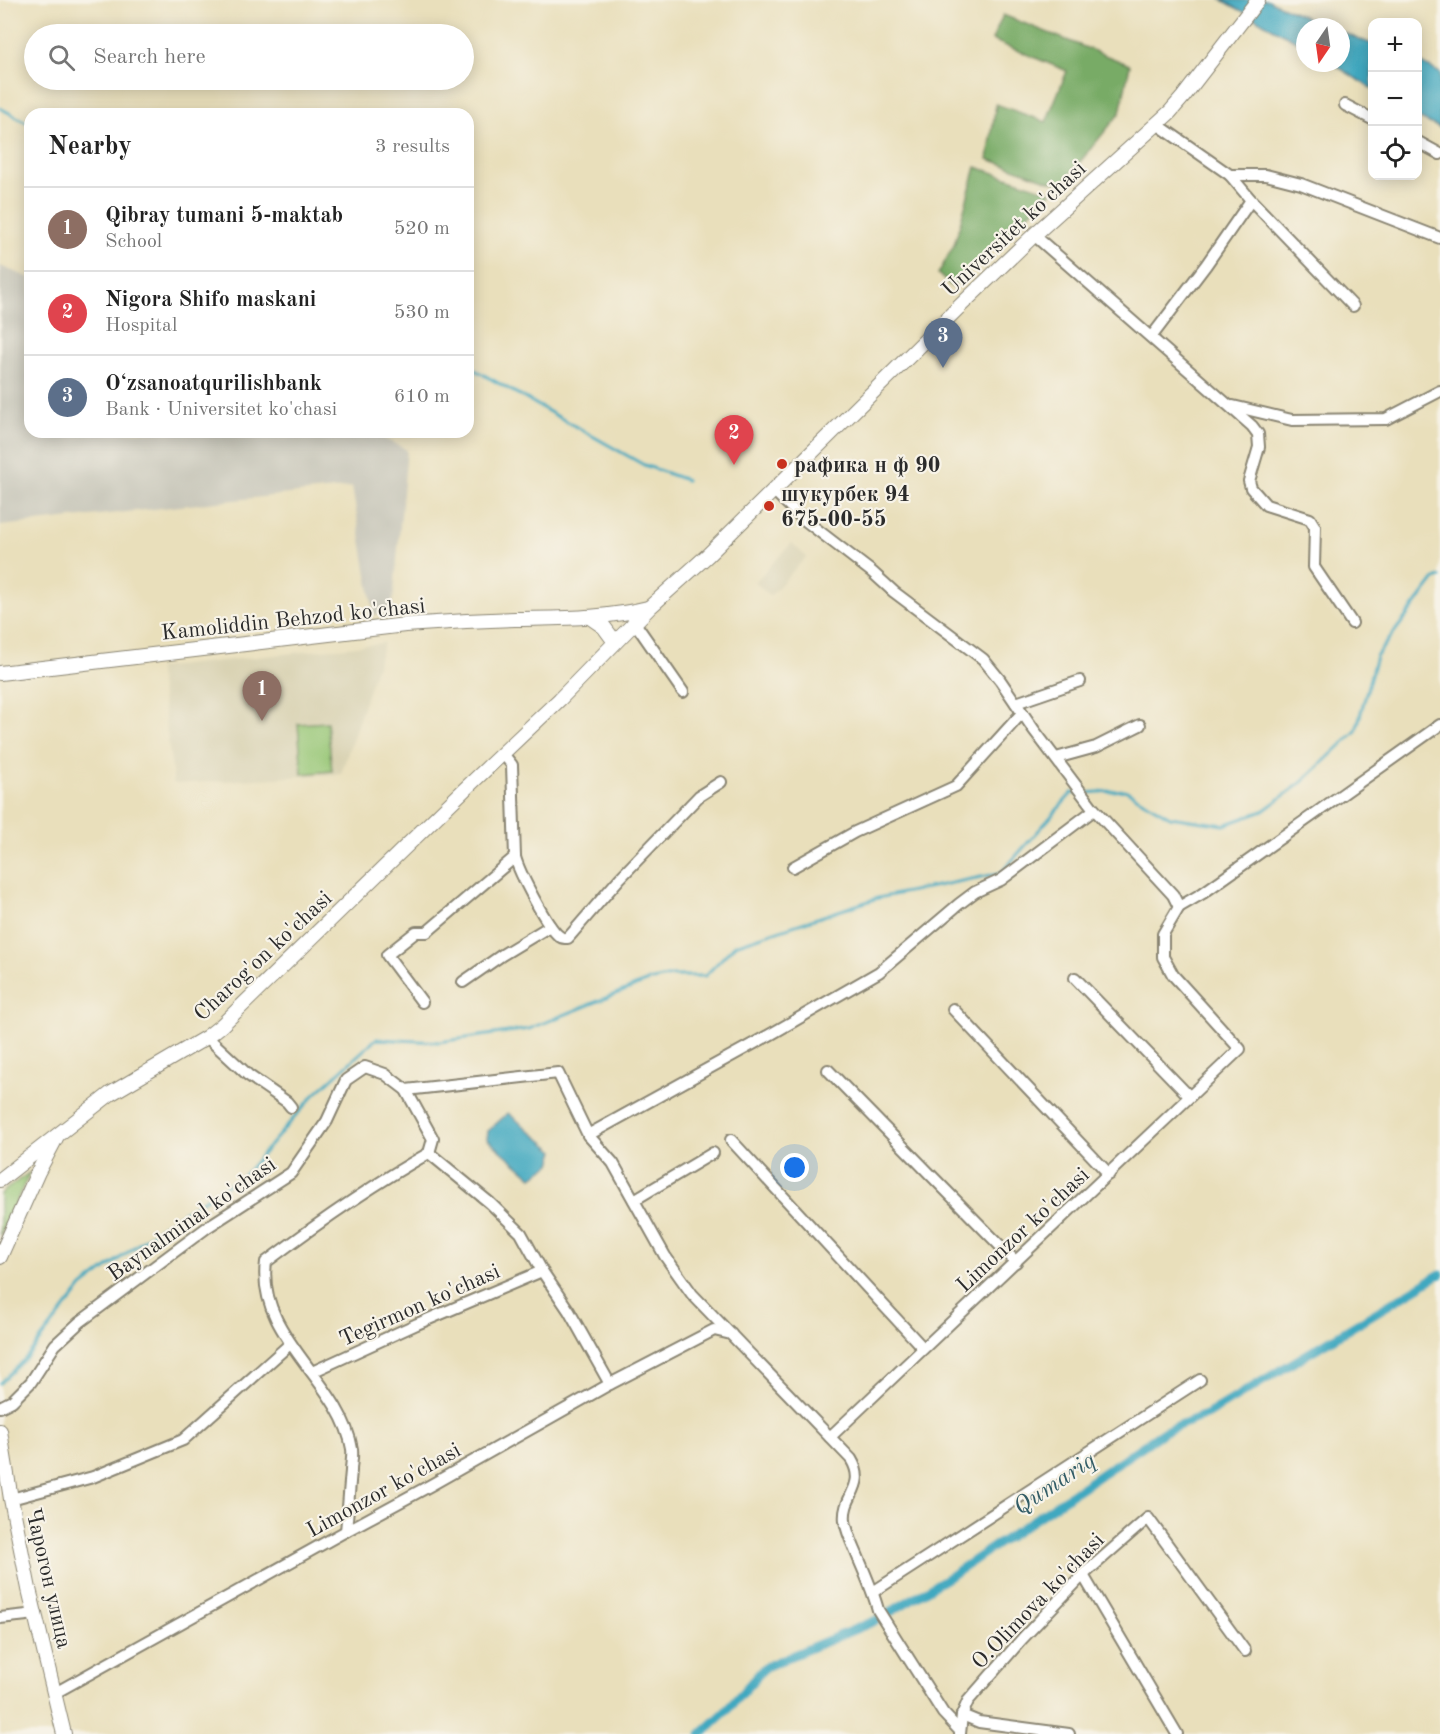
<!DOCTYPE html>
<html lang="en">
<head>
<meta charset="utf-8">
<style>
	body { margin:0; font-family:"Old Standard TT",serif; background:#f6f6f6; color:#222 }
	.controls { position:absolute; right:18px; top:18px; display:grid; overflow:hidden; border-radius:12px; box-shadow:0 3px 15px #0003 }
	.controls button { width:54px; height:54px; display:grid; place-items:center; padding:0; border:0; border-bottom:2px solid #e0e0e0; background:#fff; color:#222; font:30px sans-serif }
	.compass { position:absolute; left:1296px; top:18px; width:54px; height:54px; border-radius:50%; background:#fff; box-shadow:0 3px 15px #0003; rotate:193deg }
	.you { position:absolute; left:795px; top:1168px; width:21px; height:21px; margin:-15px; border:4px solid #fff; border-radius:50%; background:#1a73e8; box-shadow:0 0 0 9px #1a73e833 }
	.badge { display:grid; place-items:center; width:39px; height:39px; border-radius:50%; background:#c8321e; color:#fff; font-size:20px; font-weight:700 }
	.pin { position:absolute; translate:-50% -50px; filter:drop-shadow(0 2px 3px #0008) }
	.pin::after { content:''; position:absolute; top:32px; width:21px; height:18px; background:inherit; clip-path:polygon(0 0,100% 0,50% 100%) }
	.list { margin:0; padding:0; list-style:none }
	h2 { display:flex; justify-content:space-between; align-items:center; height:78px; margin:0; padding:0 24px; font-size:26px }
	h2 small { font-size:20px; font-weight:400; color:#767676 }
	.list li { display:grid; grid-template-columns:39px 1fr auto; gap:18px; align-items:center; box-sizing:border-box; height:84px; padding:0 24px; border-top:2px solid #e0e0e0 }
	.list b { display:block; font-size:22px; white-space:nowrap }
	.list p { margin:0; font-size:20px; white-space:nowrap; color:#767676 }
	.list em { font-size:20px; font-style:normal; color:#767676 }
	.icon { flex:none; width:33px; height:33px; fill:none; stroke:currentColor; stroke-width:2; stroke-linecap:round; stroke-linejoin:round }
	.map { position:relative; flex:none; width:1440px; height:1734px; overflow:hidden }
	.search { position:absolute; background:#fff; box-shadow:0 3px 15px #0003; left:24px; top:24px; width:450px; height:66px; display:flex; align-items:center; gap:15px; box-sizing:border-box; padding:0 21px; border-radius:33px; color:#767676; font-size:22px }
	.panel { position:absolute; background:#fff; box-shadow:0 3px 15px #0003; left:24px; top:108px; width:450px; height:330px; border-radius:18px }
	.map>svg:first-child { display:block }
	.built { fill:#d8d1b1 }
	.industrial { fill:#c6c5b8 }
	.green { fill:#96c675; stroke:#607850; stroke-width:1.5 }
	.forest { fill:#78ab66; stroke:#526b48; stroke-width:1.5 }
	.water { fill:#40a8c0; stroke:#366a76; stroke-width:1.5 }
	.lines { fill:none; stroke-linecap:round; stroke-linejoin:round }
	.stream { stroke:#40a8c0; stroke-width:3 }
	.canal { stroke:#40a8c0; stroke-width:9 }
	.street-casing { stroke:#8a8573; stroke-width:14 }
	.secondary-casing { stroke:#8a8573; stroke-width:16 }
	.street { stroke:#fff; stroke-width:10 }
	.secondary { stroke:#fff; stroke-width:14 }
	.poi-dot { fill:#c8321e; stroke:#f7f3e8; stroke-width:2 }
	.labels { text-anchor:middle; stroke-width:4.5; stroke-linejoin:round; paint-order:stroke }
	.street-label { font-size:22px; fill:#2b2b2b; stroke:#f7f3e8 }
	.poi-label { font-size:22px; font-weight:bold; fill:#2b2b2b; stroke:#f7f3e8; text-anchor:start }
	.water-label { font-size:24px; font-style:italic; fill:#335d67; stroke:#f7f3e8 }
</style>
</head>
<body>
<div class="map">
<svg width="1440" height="1734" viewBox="0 0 1440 1734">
	<rect width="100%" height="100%" fill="#f7f3e8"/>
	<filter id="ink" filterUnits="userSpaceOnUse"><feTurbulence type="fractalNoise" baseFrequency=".0167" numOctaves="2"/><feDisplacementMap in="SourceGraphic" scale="12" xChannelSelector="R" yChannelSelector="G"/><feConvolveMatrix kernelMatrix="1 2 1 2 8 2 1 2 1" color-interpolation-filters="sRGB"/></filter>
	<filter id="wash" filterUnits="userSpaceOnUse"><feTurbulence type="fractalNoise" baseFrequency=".008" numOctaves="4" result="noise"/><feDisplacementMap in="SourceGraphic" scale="24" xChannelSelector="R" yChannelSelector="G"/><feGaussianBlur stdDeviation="1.35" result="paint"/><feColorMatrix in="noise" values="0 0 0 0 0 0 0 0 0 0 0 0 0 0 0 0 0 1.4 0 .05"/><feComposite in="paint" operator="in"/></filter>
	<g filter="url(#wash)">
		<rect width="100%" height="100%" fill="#e9dfbb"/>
		<g class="built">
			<path d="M792,543l14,14 -36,39 -15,-14z"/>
			<path d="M384,643l-43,131 -167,10 -16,-116z"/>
		</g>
		<path class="industrial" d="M0,266l30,12v154h341l36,18 -15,163 -18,2 -22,-128 -352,39z"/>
		<g class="green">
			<path d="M327,722l5,49 -30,3 -4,-50z"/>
			<path d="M30,1172l-30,64v-42z"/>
		</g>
		<g class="forest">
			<path d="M1003,15l127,50 -10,48 -59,72 -73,-26 8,-55 50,18 21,-51 -75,-31z"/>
			<path d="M976,167l76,25 -100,95 -14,-13 16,-29z"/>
		</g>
		<g class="water">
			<path d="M1222,0h46l60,27h-23v19z"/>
			<path d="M1341,32l31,12v45l-40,-26h9z"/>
			<path d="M1418,61l22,12v55l-22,-10z"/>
			<path d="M508,1113l47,38 -4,13 -19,13 -45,-38 1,-8z"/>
		</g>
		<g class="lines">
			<g class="stream">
				<path d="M0,108l30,16"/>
				<path d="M468,366l176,99 42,15"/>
				<path d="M1085,793l40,-3 45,27 54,8 39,-14 38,-28 55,-52 20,-75 59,-77 5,-2"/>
				<path d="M0,1383l25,-24 57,-72 83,-63 80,-50 70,-80 61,-55 63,3 90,-13 119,-48 24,-5h33l30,-31 143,-47 123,-25 71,-80h6"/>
			</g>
			<path class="canal" d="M701,1734l24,-22 40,-45 112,-47 75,-45 213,-144 43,-17 232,-140"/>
		</g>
	</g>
	<g filter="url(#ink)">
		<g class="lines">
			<defs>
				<g id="street">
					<path d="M1345,105l27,14"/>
					<path d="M1157,124l73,51h36l35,9 139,54"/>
					<path d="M1418,142l22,12"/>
					<path d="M1230,175l21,25 102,106"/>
					<path d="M1034,235l218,191 6,8 1,13 -10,34 2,7 15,17 44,14 5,8 -1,40 38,56"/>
					<path d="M1152,336l54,-71 45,-65"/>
					<path d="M1233,406l59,14 94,-1 54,-28"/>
					<path d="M773,490l29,28 70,54 22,20 89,67 17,21 34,50 59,78 80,87 6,12"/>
					<path d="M635,623l48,69"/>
					<path d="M1016,703l64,-22"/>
					<path d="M504,755l8,10 3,92c4,15 32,70 44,79 4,3 4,2 9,2l52,-60 79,-82 22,-14"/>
					<path d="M1056,758l40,-11 44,-22"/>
					<path d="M793,867l62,-35 101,-46 66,-73"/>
					<path d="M1075,978l114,118"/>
					<path d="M463,982l39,-27 48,-29"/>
					<path d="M422,1002l-35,-47 29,-23h11l88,-75"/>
					<path d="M953,1009l156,165"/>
					<path d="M207,1037l41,38 39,27 4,5"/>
					<path d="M828,1070l188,192"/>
					<path d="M406,1090l152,-17 30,62 25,28 52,93 27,38 159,165c17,28 -9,36 -6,62 2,12 8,24 13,36 7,17 15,34 20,53l65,103 17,18"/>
					<path d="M588,1135l185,-102 106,-61 80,-68 16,-12 26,-12 93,-70"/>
					<path d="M731,1140l192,208"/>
					<path d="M429,1153l61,50 31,30 21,38 27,40 41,73"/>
					<path d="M634,1200l79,-47"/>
					<path d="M312,1372l105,-48 125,-53"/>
					<path d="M0,1407l12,-6 19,-19 24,-37 25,-23 129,-96 82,-53 36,-52 19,-41 19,-13 20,7 21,16 27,49 -4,14c-57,32 -111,70 -163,109 -10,75 75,119 86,187 1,7 -1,15 -1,22 -2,20 -3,40 -5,60"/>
					<path d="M830,1437l410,-388 -67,-74 -10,-18v-23l16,-27 24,-14 237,-168"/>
					<path d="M11,1499l82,-22 90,-37 107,-96"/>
					<path d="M1083,1575l94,159"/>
					<path d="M873,1592l327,-212"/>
					<path d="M0,1618l36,-4"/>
					<path d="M55,1693l291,-162 85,-46 179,-101 104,-54 17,4"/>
					<path d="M962,1715l17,7 90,12"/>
					<path d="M960,1734l2,-19 6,-14 54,-62 61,-64 65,-57 97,133"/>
				</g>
				<g id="secondary">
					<path d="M591,618l13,9 11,15"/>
					<path d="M0,673l405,-48c37,-3 74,-5 110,-6 45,-1 89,0 133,-11"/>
					<path d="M0,1180l110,-86 97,-57 15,-12 242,-235 96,-91 90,-92 58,-52 252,-249 74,-71 136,-123 13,-15 75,-97"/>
					<path d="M0,1257l38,-85 18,-34"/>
					<path d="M0,1431l11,68 18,90 35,145"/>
				</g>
			</defs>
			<use href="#street" class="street-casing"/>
			<use href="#secondary" class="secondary-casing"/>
			<use href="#street" class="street"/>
			<use href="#secondary" class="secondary"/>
		</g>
	</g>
	<g class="poi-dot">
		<circle cx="782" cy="464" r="6"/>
		<circle cx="769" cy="506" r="6"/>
	</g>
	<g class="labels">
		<g class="street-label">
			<text transform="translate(1013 228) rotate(-43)" y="8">Universitet ko'chasi</text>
			<text transform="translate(293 618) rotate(-6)" y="8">Kamoliddin Behzod ko'chasi</text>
			<text transform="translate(262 955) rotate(-43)" y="8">Charog'on ko'chasi</text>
			<text transform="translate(191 1218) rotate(-35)" y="8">Baynalminal ko'chasi</text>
			<text transform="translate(1022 1229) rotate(-43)" y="8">Limonzor ko'chasi</text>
			<text transform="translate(419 1304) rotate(-24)" y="8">Tegirmon ko'chasi</text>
			<text transform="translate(383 1489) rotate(-29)" y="8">Limonzor ko'chasi</text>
			<text transform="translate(50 1578) rotate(77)" y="8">Чарогон улица</text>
			<text transform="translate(1037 1600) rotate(-46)" y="8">O.Olimova ko'chasi</text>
		</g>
		<g class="poi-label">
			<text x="794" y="472">рафика н ф 90</text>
			<text x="781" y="501">шукурбек 94<tspan x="781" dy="25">675-00-55</tspan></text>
		</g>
		<g class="water-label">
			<text transform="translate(1054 1483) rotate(-34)" y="8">Qumariq</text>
		</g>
	</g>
</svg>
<div class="controls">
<button>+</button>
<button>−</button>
<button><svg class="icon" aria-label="locate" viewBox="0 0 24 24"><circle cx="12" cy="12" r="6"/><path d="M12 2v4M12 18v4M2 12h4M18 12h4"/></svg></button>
</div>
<svg class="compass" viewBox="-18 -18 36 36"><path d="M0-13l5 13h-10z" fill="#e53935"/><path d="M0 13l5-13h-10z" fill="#767676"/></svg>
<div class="you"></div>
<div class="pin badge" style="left:262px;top:721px;background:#8d6e63">1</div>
<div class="pin badge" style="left:734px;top:465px;background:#e0444e">2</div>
<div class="pin badge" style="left:943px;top:368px;background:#5c6f8a">3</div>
<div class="search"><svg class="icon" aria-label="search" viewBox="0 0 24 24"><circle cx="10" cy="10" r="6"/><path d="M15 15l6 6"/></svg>Search here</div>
<section class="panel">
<h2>Nearby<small>3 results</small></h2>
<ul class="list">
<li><span class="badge" style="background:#8d6e63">1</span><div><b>Qibray tumani 5-maktab</b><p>School</p></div><em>520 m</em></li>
<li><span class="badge" style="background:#e0444e">2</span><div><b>Nigora Shifo maskani</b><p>Hospital</p></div><em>530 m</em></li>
<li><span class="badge" style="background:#5c6f8a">3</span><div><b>Oʻzsanoatqurilishbank</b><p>Bank · Universitet ko'chasi</p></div><em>610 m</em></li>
</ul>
</section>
</div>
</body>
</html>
